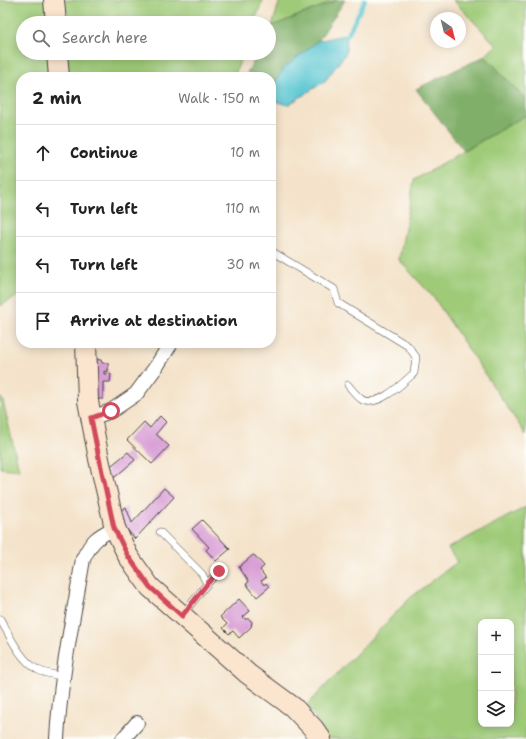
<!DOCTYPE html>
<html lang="en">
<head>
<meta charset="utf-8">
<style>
	body { margin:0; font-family:"Shantell Sans",sans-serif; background:#f2f2f2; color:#222 }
	.controls { position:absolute; right:12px; bottom:12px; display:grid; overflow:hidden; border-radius:8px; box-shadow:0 2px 10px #0003 }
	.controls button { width:36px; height:36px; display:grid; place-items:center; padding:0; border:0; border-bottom:1px solid #e0e0e0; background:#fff; color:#222; font:20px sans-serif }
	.compass { position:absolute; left:430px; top:12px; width:36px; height:36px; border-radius:50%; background:#fff; box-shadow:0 2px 10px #0003; rotate:145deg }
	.stop { position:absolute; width:12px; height:12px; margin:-9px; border:3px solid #d1495b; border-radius:50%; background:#fff }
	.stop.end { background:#d1495b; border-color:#fff; box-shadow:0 1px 4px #0008 }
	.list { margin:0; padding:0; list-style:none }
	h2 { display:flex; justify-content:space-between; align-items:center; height:52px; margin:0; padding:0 16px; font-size:17px }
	h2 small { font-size:13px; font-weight:400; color:#767676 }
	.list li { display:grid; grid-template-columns:26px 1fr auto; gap:12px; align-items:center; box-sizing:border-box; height:56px; padding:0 16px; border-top:1px solid #e0e0e0 }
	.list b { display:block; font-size:15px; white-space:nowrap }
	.list em { font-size:13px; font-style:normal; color:#767676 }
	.icon { flex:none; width:22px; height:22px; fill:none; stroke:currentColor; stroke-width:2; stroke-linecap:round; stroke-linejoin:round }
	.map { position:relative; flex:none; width:526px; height:739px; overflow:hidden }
	.search { position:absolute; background:#fff; box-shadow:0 2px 10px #0003; left:16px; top:16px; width:260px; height:44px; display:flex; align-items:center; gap:10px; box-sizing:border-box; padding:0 14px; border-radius:22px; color:#767676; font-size:15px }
	.panel { position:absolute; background:#fff; box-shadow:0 2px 10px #0003; left:16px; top:72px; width:260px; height:276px; border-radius:16px }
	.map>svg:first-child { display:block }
	.green { fill:#9fcb78; stroke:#657b52; fill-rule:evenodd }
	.forest { fill:#7faf68; stroke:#556d4a }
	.water { fill:#5bc7d3; stroke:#43797f }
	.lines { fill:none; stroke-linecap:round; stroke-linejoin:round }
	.stream { stroke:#5bc7d3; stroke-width:4 }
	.building { fill:#d89dd5 }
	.lane-casing { stroke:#494743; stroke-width:8 }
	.street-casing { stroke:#494743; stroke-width:16 }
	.secondary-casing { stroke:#494743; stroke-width:22 }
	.lane { stroke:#fff; stroke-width:7 }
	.street { stroke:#fff; stroke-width:14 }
	.secondary { stroke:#fbe5cf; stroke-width:20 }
	.route { stroke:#d1495b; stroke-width:5 }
</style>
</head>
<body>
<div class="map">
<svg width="526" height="739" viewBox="0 0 526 739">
	<rect width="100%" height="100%" fill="#fdfcf7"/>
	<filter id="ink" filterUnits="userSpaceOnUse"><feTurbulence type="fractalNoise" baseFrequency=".025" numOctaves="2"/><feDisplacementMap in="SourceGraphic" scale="8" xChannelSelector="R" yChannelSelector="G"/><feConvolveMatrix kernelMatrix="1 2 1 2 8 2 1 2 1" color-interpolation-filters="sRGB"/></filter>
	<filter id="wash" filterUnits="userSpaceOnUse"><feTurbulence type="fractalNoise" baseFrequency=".012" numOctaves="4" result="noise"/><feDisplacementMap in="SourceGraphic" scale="16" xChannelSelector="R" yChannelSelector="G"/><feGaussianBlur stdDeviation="0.9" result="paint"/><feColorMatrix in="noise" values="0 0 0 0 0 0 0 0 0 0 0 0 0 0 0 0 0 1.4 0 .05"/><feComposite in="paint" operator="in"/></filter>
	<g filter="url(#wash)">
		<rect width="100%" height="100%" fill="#f4e3ca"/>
		<g class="green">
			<path d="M0,0h46l2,23h-25v30h28l2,24h-32v217l-21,12z"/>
			<path d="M63,0h200l-9,23h-190z"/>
			<path d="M280,0h58l-66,26z"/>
			<path d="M453,0h73v100l-41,-44 11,-11z"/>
			<path d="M66,53h177l-9,24h-167z"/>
			<path d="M526,115v320l-92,-137 -35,-38 15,-80z"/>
			<path d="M0,397l3,4 16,69 -19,-2z"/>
			<path d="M526,507v232h-198l-21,-34 103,-107 47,-36 -9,-14zM481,622h30v102h-30z"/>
		</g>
		<g class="forest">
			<path d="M338,0h7l-27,41 -34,27 -13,21v-12h-9v-2l-15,-2 11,-20h11v-21l3,-6z"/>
			<path d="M485,56l41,44v15l-62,36 -48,-62z"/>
		</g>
		<path class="water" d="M347,34l-1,19 -21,28 -37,24 -17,-5v-11l13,-21 34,-27z"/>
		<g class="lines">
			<path class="stream" d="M347,36l18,-36"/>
		</g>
		<g id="blocks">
			<g class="building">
				<path d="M92,359l9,1 1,3h6v9l-4,-1v3h7l-1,8h-7v17h-9z"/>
				<path d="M160,416l6,6 -10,12 13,12 -17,18 -25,-24 17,-18 6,6z"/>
				<path d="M128,452l7,8 -26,22 -2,-13z"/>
				<path d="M164,488l10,9 -39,42 -14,-17 -4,-9 9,-6 6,16z"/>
				<path d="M202,520l28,29 -14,12 -10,-11 3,-3 -17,-18z"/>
				<path d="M253,555l2,1 9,10 -4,4 6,8 -5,3 3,4 2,-2 3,4 -12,10 -11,-13 3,-2 -10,-15z"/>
				<path d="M239,599l11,12 -7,6 2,2h4l3,3 -1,5 -12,11 -6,-7 -4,3 -6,-6 4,-4 -7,-7z"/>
			</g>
		</g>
	</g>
	<g filter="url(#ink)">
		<use href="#blocks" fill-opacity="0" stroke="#494743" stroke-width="1"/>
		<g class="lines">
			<defs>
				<g id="lane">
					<path d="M271,251l63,38 4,14 70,43 8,11 -2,16c-10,9 -38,37 -53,26 -5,-4 -9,-9 -13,-14"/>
					<path d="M160,532l42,42 5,10"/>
					<path d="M183,614l24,-30 12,-13"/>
					<path d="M0,619c10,17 20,41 38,51 8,4 16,5 25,6"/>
				</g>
				<g id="street">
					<path d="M91,418l20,-7 25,-17 20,-27 15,-24"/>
					<path d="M57,739c3,-61 16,-120 26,-180 9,-18 13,-22 32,-31"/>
					<path d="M123,739l14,-16"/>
				</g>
				<g id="secondary">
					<path d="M54,0l2,23"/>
					<path d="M57,53l2,24"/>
					<path d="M86,343l2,58 11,58 16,69 13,28 22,31 98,87 45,33 20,21 8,11"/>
				</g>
			</defs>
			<use href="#lane" class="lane-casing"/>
			<use href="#street" class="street-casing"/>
			<use href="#secondary" class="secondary-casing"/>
			<use href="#lane" class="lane"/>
			<use href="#street" class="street"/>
			<use href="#secondary" class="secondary"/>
		</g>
	</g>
	<g class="lines" filter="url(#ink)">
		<path class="route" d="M111,411l-20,7 8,40 15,70 14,28 22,31 32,29 25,-32 12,-13"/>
	</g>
</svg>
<div class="controls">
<button>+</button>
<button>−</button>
<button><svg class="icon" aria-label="layers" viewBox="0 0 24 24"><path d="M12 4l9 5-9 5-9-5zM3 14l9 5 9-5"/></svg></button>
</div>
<svg class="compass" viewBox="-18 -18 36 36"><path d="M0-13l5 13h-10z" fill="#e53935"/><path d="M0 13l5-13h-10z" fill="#767676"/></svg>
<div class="stop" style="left:111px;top:411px"></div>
<div class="stop end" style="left:219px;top:571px"></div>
<div class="search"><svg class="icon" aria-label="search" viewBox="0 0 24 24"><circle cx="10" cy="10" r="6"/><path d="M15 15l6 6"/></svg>Search here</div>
<section class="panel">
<h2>2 min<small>Walk · 150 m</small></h2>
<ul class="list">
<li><svg class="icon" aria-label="ahead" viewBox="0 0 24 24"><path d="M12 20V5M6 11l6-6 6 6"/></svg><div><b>Continue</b></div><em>10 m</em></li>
<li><svg class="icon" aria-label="left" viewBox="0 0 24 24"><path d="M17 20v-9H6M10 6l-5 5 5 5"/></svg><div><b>Turn left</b></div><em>110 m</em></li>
<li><svg class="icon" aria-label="left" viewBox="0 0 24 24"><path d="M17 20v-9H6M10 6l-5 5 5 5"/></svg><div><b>Turn left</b></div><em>30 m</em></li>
<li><svg class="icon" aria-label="arrive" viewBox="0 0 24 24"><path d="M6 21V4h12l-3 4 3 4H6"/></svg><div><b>Arrive at destination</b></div></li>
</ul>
</section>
</div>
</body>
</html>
